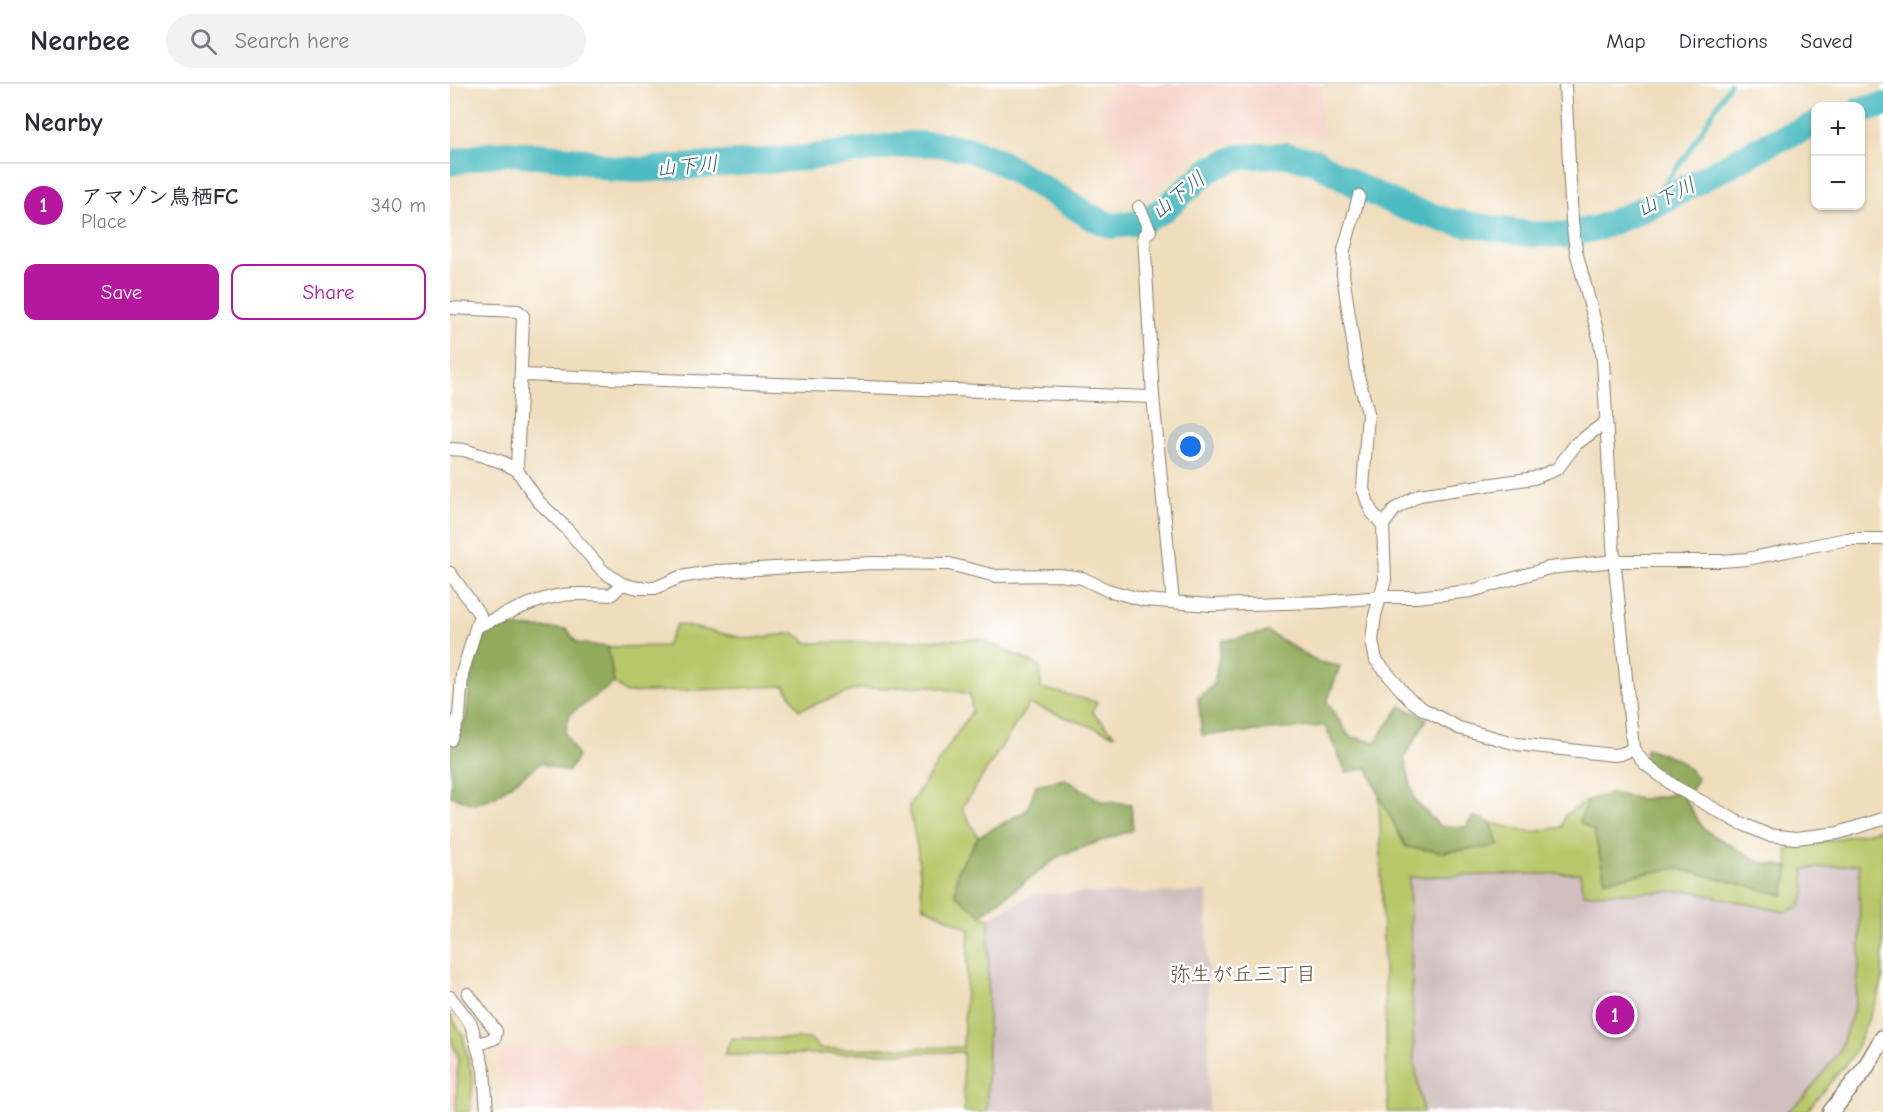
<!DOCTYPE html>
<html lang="en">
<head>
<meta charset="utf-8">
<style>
	body { margin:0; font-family:"Comic Neue","Klee One",sans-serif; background:#f2f2f3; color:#2b2b33 }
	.controls { position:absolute; right:18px; top:18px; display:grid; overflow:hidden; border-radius:12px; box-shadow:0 2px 4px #0004 }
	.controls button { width:54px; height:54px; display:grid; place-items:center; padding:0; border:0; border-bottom:2px solid #e1e1e2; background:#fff; color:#2b2b33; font:30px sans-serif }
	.you { position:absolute; left:741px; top:363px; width:21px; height:21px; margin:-15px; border:4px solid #fff; border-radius:50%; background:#1a73e8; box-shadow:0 0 0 9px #1a73e833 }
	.badge { display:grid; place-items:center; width:39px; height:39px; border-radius:50%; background:#b5179e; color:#fff; font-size:20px; font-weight:700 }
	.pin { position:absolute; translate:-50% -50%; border:3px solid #fff; box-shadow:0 2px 6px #0006 }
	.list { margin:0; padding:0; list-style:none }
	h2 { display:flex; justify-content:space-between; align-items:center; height:78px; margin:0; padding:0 24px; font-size:26px }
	h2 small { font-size:20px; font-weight:400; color:#7c7c81 }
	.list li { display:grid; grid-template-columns:39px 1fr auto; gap:18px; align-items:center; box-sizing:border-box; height:84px; padding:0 24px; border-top:2px solid #e1e1e2 }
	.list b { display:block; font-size:22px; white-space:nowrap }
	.list p { margin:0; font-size:20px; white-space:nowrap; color:#7c7c81 }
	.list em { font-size:20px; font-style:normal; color:#7c7c81 }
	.actions { display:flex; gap:12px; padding:18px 24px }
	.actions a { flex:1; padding:14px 0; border:2px solid #b5179e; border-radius:12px; text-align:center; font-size:21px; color:#b5179e }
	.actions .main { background:#b5179e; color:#fff }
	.icon { flex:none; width:33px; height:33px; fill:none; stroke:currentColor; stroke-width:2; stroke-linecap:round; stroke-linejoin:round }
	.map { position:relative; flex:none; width:1433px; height:1028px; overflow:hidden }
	header { display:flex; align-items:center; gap:36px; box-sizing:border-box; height:84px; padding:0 30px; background:#fff; border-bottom:2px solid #e1e1e2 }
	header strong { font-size:28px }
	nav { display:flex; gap:33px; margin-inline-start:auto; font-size:21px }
	.search { width:420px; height:54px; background:#f2f2f3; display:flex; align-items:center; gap:15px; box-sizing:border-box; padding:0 21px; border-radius:33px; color:#7c7c81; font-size:22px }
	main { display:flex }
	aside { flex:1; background:#fff }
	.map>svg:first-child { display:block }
	.built { fill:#f6d1c5 }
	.industrial { fill:#d1bfbf }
	.green { fill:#b8c769; stroke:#6a7242; stroke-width:1.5 }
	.forest { fill:#92ac5d; stroke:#57643c; stroke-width:1.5 }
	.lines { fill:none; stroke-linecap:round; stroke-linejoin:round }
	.stream { stroke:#4cbbc1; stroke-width:4.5 }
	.river { stroke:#4cbbc1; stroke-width:26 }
	.street-casing { stroke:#867c6c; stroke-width:14 }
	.secondary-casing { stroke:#867c6c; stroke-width:19 }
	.street { stroke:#fff; stroke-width:12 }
	.secondary { stroke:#fff; stroke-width:16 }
	.labels { text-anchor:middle; stroke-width:5; stroke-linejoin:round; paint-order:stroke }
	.water-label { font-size:21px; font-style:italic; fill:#326466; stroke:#fff }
	.neighbourhood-label { font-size:21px; fill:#634d3f; stroke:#fff }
</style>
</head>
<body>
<header>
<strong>Nearbee</strong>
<div class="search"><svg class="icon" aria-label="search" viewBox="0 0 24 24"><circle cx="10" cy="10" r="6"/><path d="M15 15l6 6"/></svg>Search here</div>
<nav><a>Map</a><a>Directions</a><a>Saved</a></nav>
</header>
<main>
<aside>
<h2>Nearby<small></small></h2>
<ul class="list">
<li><span class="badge">1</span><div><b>アマゾン鳥栖FC</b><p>Place</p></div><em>340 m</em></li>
</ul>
<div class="actions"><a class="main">Save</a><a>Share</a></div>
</aside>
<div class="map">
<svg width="1433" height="1028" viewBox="0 0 1433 1028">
	<rect width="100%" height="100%" fill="#fff"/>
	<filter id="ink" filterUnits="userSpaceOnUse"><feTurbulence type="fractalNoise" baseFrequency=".0167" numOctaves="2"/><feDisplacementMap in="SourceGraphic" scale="12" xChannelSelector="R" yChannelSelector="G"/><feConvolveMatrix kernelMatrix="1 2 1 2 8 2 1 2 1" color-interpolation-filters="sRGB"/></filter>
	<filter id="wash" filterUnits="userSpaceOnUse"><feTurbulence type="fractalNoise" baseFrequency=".008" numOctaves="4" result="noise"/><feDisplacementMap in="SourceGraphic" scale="24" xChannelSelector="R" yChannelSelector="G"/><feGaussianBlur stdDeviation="1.35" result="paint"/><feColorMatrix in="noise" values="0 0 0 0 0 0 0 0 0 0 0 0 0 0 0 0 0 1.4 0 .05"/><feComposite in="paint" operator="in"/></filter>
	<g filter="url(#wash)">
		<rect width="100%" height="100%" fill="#efddbc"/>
		<g class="built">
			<path d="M659,0h210l3,11 -1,26 5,16 -51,-3 -58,9 -24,13 -50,43 -42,-83z"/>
			<path d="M0,953l8,19 -2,56h-6z"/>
			<path d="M66,962h176l12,5 -1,61h-195l4,-32 -10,-1 -6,-23z"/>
		</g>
		<g class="industrial">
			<path d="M1409,780l1,93 -5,47 -16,48 -37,48 -16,12h-363l-9,-53 -5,-182 171,-4 4,21 106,-3 94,21 21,-17 -1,-27z"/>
			<path d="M757,808l2,220h-222l2,-194 45,-24z"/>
		</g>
		<g class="green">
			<path d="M227,540l71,15 46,-6 15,10 172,-4 59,27 1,22 56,14 -5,10 23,23 -86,-31 -67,104 16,29 -20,33 23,45 8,3 -2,194h-23l-1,-60 -239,3 7,-17 80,1 9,10 143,-2 6,-118 -46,-23 -6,-60 -8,-40 63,-95 -2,-17 -41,-8 -72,3 -58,21 -14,-24 -159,7 -12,-10 -6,-36 58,-1z"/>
			<path d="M929,711l27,52 92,-2 -7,-22 41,9 30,-5 3,-12 24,-15 -10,21 15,10 11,49 71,-12 108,27 5,-28 -2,-17 94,-21 2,-5v154l-4,16 -26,61 -47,57h-20l16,-12 37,-48 16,-47 5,-48 -1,-93 -55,5 1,26 -6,12 -15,5 -94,-21 -107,3 -3,-21 -171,4 5,182 9,53h-35z"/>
			<path d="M0,930l13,22 10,44 -3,32h-14l2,-56 -8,-19z"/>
		</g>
		<g class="forest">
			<path d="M50,543l67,2 10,14 31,4 6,36 -44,31 -5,19 13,24 -10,15 -27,-9 -47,34 -20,7 -23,-8v-50l15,-28 5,-43 12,-37z"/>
			<path d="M818,548l51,30 21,4 -13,36 22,34 26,6 26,-36 26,13 -23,39 11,43 25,25 26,1 7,-11 18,7 8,23 -56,6 -37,-5 -27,-52 -11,-27 -22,4 -21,-46 -123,9 -4,-37 16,-14 8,-43z"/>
			<path d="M1196,664l33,12 19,18 -13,21 19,31 56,32 29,5 -5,28 -108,-27 -71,12 -11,-49 -15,-10 10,-21 22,-7 30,6 30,-4 2,-14 -28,-21z"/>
			<path d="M615,695l36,22 30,3 2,26 -72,25 -80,60 -26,-21 3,-24 20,-33 49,-27 9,-25z"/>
		</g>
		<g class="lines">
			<path class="stream" d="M1208,119v-11l30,-39 42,-69"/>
			<g class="river">
				<path d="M1410,26l23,-5"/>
				<path d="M0,79l37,-8 21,-2 37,3 40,5 27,8 29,1 166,-12 101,-14h29l31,5 34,14 89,54 21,9 27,-3 24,-13 46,-40 29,-13 48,-2 28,6 46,26 43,20 45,14 81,13 36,1 33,-7 60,-25 112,-60 46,-19"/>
			</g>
		</g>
	</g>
	<g filter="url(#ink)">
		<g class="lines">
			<defs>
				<g id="street">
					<path d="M1115,0l7,137 4,30 23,87 4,22 10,186 20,203 11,14 30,23 62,35 32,14 28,3 42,-5 45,-14"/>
					<path d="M909,112l-15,54 -1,25 15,101 10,37 -5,76 8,22 12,14"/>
					<path d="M689,123l11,24 -6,4 9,162 20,205"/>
					<path d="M0,224l68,3 5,5 -6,154"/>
					<path d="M71,291l632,22"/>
					<path d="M1156,338l-30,22 -19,25 -23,9 -115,17 -24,14 -12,16 2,55 -10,35 -3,26 4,19 33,39 14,10 36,19 58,16 96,11 8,-1 12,-5"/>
					<path d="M0,365l14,1 38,12 15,8 21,31 27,26 38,44 19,13 16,4h17l25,-11 37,-6 156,-8 76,1 47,12 63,-1 23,3 25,12 37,10 66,5 112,-3 59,-5h35l55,-6 78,-23 66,-7h107l25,-2 100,-20h36"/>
					<path d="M0,489l30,42 -18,59 -3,43 -9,23"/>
					<path d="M28,542c27,-11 56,-27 85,-31 16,-2 32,-1 48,0l11,-11"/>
					<path d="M18,910l28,37 -1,7 -18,7"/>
					<path d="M0,913l21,27 13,46 3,42"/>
				</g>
				<path id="secondary" d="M1381,1028l33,-42 19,-32"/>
			</defs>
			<use href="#street" class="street-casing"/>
			<use href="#secondary" class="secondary-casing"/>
			<use href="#street" class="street"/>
			<use href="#secondary" class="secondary"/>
		</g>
	</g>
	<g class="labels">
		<g class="water-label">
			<text transform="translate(237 82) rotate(-5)" y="7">山下川</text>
			<text transform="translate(728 111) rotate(-38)" y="7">山下川</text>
			<text transform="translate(1216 113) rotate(-26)" y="7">山下川</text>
		</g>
		<g class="neighbourhood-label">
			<text x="793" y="897">弥生が丘三丁目</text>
		</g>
	</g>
</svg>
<div class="controls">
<button>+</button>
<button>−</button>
</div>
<div class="you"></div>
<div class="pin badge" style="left:1165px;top:931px">1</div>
</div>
</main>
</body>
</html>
